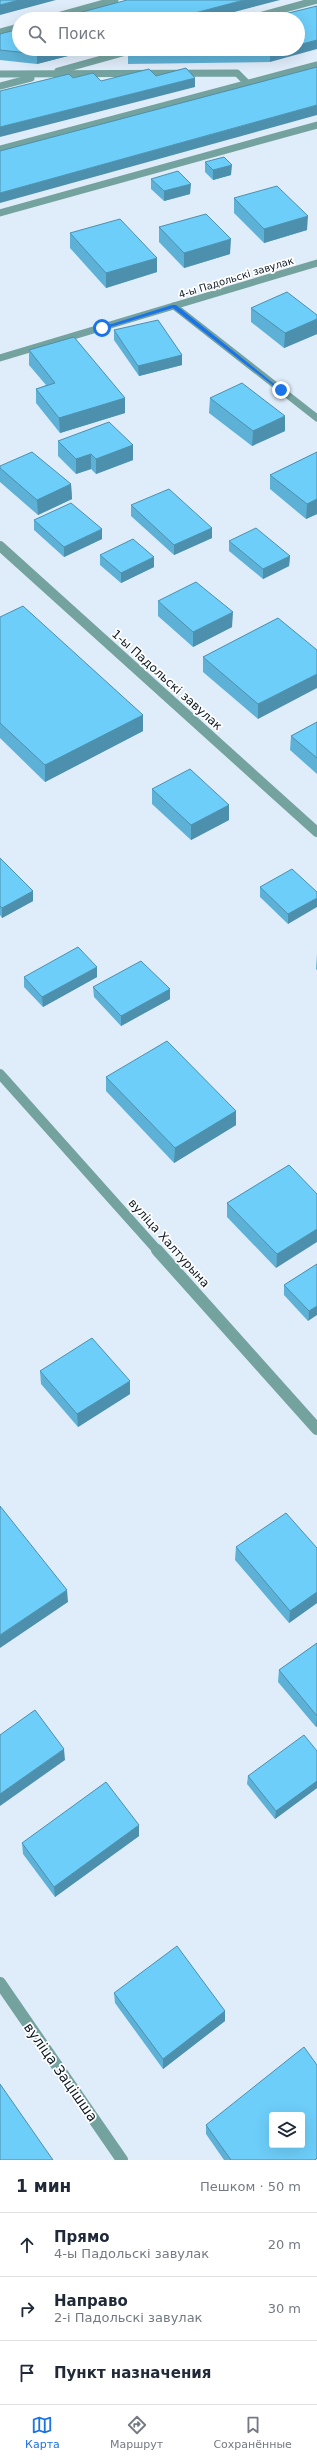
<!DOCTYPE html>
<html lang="ru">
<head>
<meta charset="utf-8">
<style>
	body { margin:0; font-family:"DejaVu Sans",sans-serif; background:#f2f2f3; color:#1f2937 }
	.controls { position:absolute; right:12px; bottom:12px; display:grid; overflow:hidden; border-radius:4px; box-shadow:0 4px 16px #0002 }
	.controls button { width:36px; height:36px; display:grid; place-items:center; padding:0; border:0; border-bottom:1px solid #e0e1e3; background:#fff; color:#1f2937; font:20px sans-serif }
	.stop { position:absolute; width:12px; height:12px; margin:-9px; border:3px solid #1a73e8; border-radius:50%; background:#fff }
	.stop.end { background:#1a73e8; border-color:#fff; box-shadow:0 1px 4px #0008 }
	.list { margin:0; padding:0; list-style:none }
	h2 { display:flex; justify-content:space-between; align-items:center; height:52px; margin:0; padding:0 16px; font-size:17px }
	h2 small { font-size:13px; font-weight:400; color:#747a83 }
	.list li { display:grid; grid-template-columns:26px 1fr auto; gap:12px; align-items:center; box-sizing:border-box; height:64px; padding:0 16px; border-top:1px solid #e0e1e3 }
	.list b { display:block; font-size:15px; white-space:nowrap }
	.list p { margin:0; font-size:13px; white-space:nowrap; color:#747a83 }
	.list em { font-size:13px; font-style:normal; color:#747a83 }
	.icon { flex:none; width:22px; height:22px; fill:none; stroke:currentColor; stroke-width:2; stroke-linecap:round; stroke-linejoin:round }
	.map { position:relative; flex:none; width:317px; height:2160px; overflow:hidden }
	.search { position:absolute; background:#fff; box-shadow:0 4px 16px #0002; left:12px; right:12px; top:12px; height:44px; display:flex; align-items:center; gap:10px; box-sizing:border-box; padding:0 14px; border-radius:22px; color:#747a83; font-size:15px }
	.sheet { height:244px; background:#fff }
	nav { display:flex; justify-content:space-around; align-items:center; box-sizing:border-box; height:56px; border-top:1px solid #e0e1e3; background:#fff; font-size:11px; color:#747a83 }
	nav a { display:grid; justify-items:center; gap:2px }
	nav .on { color:#1a73e8 }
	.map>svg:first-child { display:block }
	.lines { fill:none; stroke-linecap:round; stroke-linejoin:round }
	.service { stroke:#74a29e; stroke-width:7 }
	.minor-far2 { stroke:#74a29e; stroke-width:7 }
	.minor-far1 { stroke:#74a29e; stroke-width:10 }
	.minor { stroke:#74a29e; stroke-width:12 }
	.tertiary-far1 { stroke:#74a29e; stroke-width:10 }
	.tertiary { stroke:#74a29e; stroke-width:12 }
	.wall { fill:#5eb1d6 }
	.shaded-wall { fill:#4c90ae }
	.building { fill:#6dcef9; stroke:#4c90ae; fill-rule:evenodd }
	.route { fill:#1a73e8 }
	.labels { text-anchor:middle; stroke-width:3.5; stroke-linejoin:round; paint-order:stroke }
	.far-street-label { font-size:10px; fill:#0d1925; stroke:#fff }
	.street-label { font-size:12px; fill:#0d1925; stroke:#fff }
	.near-street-label { font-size:14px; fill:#0d1925; stroke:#fff }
</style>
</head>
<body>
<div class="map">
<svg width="317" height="2160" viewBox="0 0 317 2160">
	<rect width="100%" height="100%" fill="#dfecf9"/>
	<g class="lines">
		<g class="service">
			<path d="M46,19l69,-19"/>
			<path d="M248,19l69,-19"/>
			<path d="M0,32l19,-5"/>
			<path d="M58,71l79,-22"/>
			<path d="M0,74l237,-1 10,10"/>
			<path d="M0,86l31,-8"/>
			<path d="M0,149l317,-84"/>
			<path d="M0,213l317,-88"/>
		</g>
		<g class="minor-far2">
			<path d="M174,306l143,112"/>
			<path d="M0,358l317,-95"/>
		</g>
		<path class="minor-far1" d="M0,546l317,286"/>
		<path class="minor" d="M0,1983l122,177"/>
		<path class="tertiary-far1" d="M0,1074l158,177"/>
		<path class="tertiary" d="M157,1250l160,179"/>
	</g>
	<g class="wall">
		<path d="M317,6l-47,56 -142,2v-10z"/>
		<path d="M0,34l95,15 -58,15 -37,-4z"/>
		<path d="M205,162l26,13 -18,5 -8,-8z"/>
		<path d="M151,179l39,15 -26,7 -13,-12z"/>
		<path d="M234,198l73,32 -43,13 -30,-30z"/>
		<path d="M159,227l71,27 -46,14 -25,-26z"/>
		<path d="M70,233l87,39 -51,16 -36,-40z"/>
		<path d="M251,308l66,7v19l-33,14 -33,-26z"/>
		<path d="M114,330l68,25v10l-43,11 -25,-36z"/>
		<path d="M29,350l96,48v15l-65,20 -24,-30v-14l10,-4 -17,-20z"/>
		<path d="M210,398l75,33 -33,15 -43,-33z"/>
		<path d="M58,441l75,4v15l-37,14 -5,-5 -15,5 -18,-18z"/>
		<path d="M317,452v62l-11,5 -36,-30v-14z"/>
		<path d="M0,466l71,18 1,15 -34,16 -38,-33z"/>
		<path d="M131,505l81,23v10l-38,17 -43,-39z"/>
		<path d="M34,520l68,19 -38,18 -30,-27z"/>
		<path d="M229,541l61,15 -1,10 -26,13 -34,-28z"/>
		<path d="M100,555l54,12 -33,16 -21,-18z"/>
		<path d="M158,601l74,26 -39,20 -35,-31z"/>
		<path d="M0,617l143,98v16l-98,51 -45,-44z"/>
		<path d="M278,618l-20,101 -55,-47v-15z"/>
		<path d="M317,722v52l-27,-24 1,-14z"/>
		<path d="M152,789l77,16v15l-38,20 -39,-36z"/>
		<path d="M0,858l33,33v10l-31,17 -2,-3z"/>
		<path d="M260,887l57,5 -29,32 -28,-27z"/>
		<path d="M317,954v16l-1,-1z"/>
		<path d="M24,977h73l-54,30 -19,-20z"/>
		<path d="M93,987l77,12 -49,27 -27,-29z"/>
		<path d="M106,1077l130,34v14l-62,38 -68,-72z"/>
		<path d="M289,1165l-13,103 -49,-51v-14z"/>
		<path d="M317,1264l-9,57 -24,-26v-10z"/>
		<path d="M40,1371l90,23 -52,33 -37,-43z"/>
		<path d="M236,1547l81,1v55l-28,20 -54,-63z"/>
		<path d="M317,1643v83l-1,1 -38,-45 1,-12z"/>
		<path d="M317,1751v37l-42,31 -28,-35 1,-8z"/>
		<path d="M139,1836l-84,61 -32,-43 -1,-11z"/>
		<path d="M114,1993l111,18v10l-62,48 -48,-66z"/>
		<path d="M206,2125l111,35h-93l-18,-26z"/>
	</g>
	<g class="shaded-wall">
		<path d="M19,0h37l-56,15v-10z"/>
		<path d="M244,0h36l-72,19h-36z"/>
		<path d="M317,40v9l-47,13v-10l11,-3h17v-4z"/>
		<path d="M57,49h38l-58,15v-10z"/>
		<path d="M195,78v9l-195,50v-10z"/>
		<path d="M317,105v10l-317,88v-10z"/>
		<path d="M232,165l-1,10 -18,5v-10z"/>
		<path d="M191,184l-1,10 -26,7v-10z"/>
		<path d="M308,216l-1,14 -43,13v-14z"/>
		<path d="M231,239l-1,15 -46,14v-15z"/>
		<path d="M157,258v14l-51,16v-15z"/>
		<path d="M317,319v15l-33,14 1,-15z"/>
		<path d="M182,355v10l-43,11 -1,-10z"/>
		<path d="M125,398v15l-65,20 -1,-15z"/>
		<path d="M285,416v15l-33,15 1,-15z"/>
		<path d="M133,445v15l-37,14v-15z"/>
		<path d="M91,454v15l-15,5v-15z"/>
		<path d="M71,484l1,15 -34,16 -1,-15z"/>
		<path d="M317,499v15l-11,5 1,-15z"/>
		<path d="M212,528v10l-38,17v-10z"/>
		<path d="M102,529v10l-38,18v-10z"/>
		<path d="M290,556l-1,10 -26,13v-10z"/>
		<path d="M154,557v10l-33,16v-10z"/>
		<path d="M233,612l-1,15 -39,20v-15z"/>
		<path d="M317,674v14l-59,31v-15z"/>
		<path d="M143,715v16l-98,51v-17z"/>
		<path d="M229,805v15l-38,20v-15z"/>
		<path d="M33,891v10l-31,17v-10z"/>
		<path d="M317,898v9l-29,17v-10z"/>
		<path d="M97,967v10l-54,30 -1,-10z"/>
		<path d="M170,989v10l-49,27v-10z"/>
		<path d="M236,1111v14l-62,38 1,-15z"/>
		<path d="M317,1229v13l-41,26 1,-14z"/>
		<path d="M317,1306v9l-9,6 1,-10z"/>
		<path d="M130,1381v13l-52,33 -1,-13z"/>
		<path d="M67,1590l1,12 -68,46v-13z"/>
		<path d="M317,1592v11l-28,20 1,-12z"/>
		<path d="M317,1716v10l-1,1z"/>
		<path d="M64,1749l1,11 -65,46v-12z"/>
		<path d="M317,1781v7l-42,31 1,-8z"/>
		<path d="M139,1825v11l-84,61 -1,-10z"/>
		<path d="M225,2011v10l-62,48v-10z"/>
	</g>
	<g class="building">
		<path d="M0,0h19l-19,5z"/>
		<path d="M127,0h117l-72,19h-116z"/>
		<path d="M317,6v34l-19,5v-26h-34z"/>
		<path d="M19,29v20h38l-20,5 -37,-4v-16z"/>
		<path d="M146,49h135l-11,3 -142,2z"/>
		<path d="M317,67v38l-317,88v-42z"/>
		<path d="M186,68l9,10 -195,49v-36l69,-17 4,4 20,-5 8,8 48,-12 7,7z"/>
		<path d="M224,157l8,8 -19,5 -8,-8z"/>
		<path d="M178,171l13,13 -27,7 -13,-12z"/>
		<path d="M277,186l31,30 -44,13 -30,-31z"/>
		<path d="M206,214l25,25 -47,14 -25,-26z"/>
		<path d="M120,219l37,39 -51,15 -36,-40z"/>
		<path d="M287,292l30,23v4l-32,14 -34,-25z"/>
		<path d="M158,320l24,35 -44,11 -24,-36z"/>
		<path d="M74,337l51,61 -66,20 -23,-29 19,-6 -26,-33z"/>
		<path d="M242,383l43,33 -32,15 -43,-33z"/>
		<path d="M109,422l24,23 -37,14 -5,-5 -15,5 -18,-18z"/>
		<path d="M32,452l39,32 -34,16 -37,-32v-2z"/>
		<path d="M317,452v47l-10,5 -37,-29z"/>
		<path d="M169,489l43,39 -38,17 -43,-40z"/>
		<path d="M71,503l31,26 -38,18 -30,-27z"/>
		<path d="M256,528l34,28 -27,13 -34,-28z"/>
		<path d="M133,539l21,18 -33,16 -21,-18z"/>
		<path d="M196,582l37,30 -40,20 -35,-31z"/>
		<path d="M23,606l120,109 -98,50 -45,-42v-106z"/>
		<path d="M278,618l39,32v24l-59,30 -55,-47z"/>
		<path d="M317,722v36l-26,-22z"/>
		<path d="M190,769l39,36 -38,20 -39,-36z"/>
		<path d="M0,858l33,33 -31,17 -2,-2z"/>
		<path d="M292,869l25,23v6l-29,16 -28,-27z"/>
		<path d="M78,947l19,20 -55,30 -18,-20z"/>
		<path d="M141,961l29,28 -49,27 -28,-29z"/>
		<path d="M167,1041l69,70 -61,37 -69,-71z"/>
		<path d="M289,1165l28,29v35l-40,25 -50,-51z"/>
		<path d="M317,1264v42l-8,5 -25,-26z"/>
		<path d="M92,1338l38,43 -53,33 -37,-43z"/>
		<path d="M0,1506l67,84 -67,45z"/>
		<path d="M286,1513l31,35v44l-27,19 -54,-64z"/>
		<path d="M317,1643v73l-38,-46z"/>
		<path d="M35,1710l29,39 -64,45v-59z"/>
		<path d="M304,1735l13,16v30l-41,30 -28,-35z"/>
		<path d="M106,1782l33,43 -85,62 -32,-44z"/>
		<path d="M177,1946l48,65 -62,48 -49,-66z"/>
		<path d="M304,2047l13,18v93l-2,2h-84l-25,-35zM272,2115h30v30h-30z"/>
		<path d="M0,2084l53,76h-53z"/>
	</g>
	<path class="route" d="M172,305h4l107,86h-3l-107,-83 -69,21 -5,-1z"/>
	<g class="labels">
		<g class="far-street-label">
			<text transform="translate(236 277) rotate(-17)" y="4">4-ы Падольскі завулак</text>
		</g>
		<g class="street-label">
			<text transform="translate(167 680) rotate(42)" y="4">1-ы Падольскі завулак</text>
			<text transform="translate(169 1243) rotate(48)" y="4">вуліца Халтурына</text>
		</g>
		<g class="near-street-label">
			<text transform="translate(61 2072) rotate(55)" y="5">вуліца Зацішша</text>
		</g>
	</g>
</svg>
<div class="controls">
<button><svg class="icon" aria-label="layers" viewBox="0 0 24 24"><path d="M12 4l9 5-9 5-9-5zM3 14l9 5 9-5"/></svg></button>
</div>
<div class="stop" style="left:102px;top:328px"></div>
<div class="stop end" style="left:281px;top:390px"></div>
<div class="search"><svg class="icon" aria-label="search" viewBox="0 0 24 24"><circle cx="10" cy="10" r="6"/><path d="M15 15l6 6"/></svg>Поиск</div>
</div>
<section class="sheet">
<h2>1 мин<small>Пешком · 50 m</small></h2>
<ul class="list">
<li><svg class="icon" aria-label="ahead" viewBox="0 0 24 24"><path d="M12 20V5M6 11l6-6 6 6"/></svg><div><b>Прямо</b><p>4-ы Падольскі завулак</p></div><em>20 m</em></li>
<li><svg class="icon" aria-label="right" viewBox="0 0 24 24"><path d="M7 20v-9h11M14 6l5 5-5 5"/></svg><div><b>Направо</b><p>2-і Падольскі завулак</p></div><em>30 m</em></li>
<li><svg class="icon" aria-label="arrive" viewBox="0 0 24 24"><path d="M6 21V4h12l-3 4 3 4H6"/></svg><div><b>Пункт назначения</b></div></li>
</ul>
</section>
<nav>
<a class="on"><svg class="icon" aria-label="map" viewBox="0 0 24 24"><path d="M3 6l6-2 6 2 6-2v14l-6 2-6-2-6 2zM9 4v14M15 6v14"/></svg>Карта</a>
<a><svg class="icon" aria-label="directions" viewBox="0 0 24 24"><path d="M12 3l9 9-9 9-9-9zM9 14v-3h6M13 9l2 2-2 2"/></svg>Маршрут</a>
<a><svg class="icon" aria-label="saved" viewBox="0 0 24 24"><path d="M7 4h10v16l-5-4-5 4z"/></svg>Сохранённые</a>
</nav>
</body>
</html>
